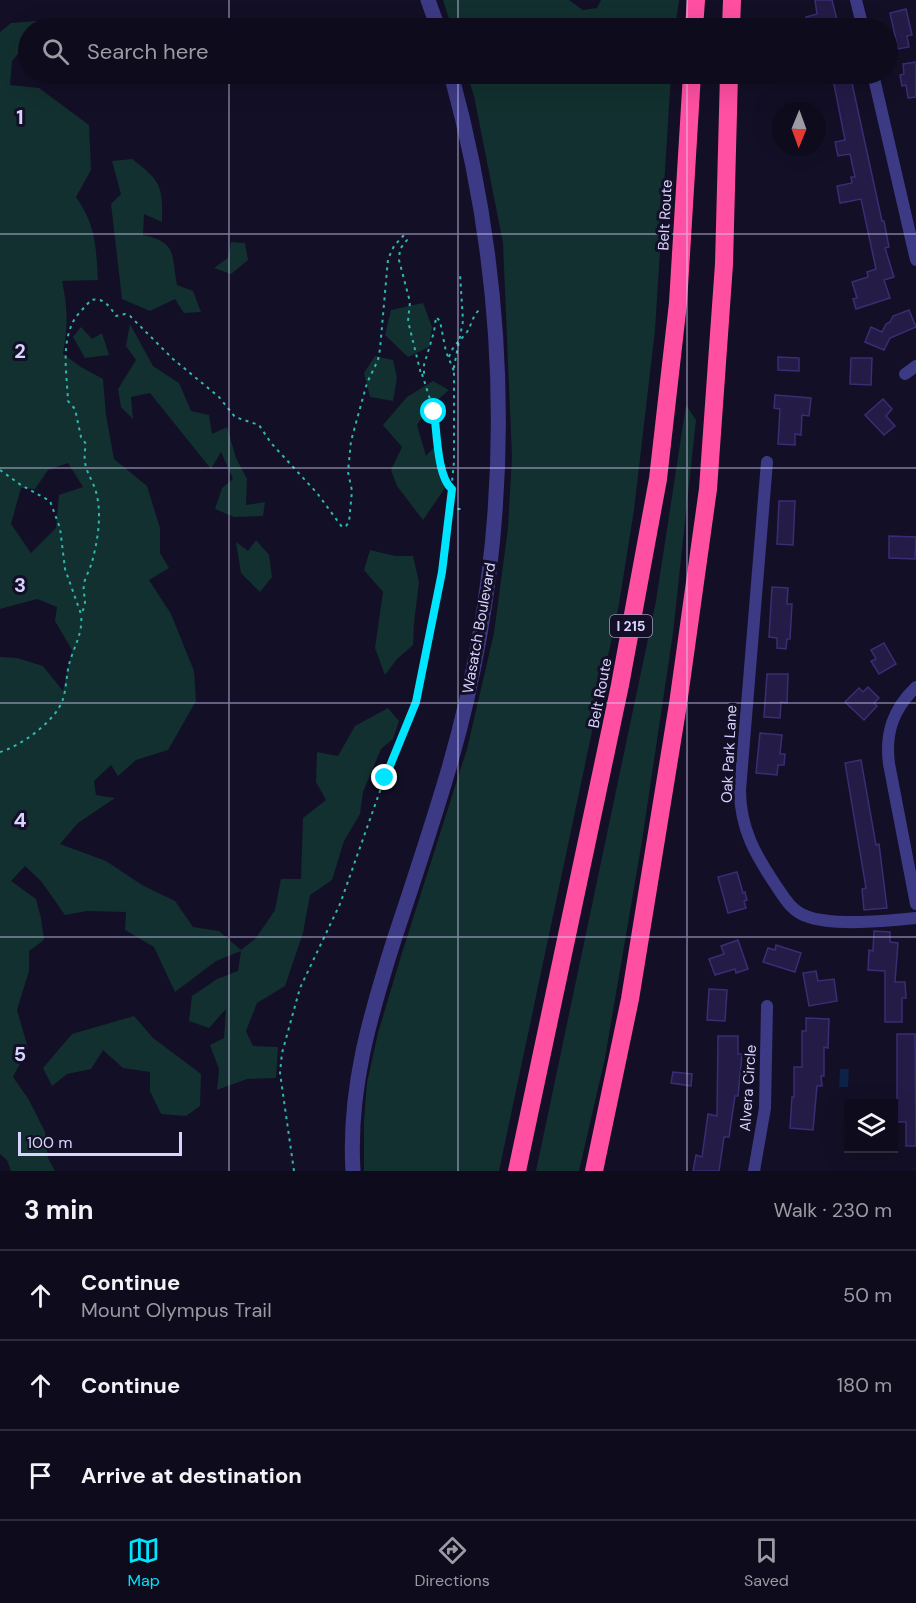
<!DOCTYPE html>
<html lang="en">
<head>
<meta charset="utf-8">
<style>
	body { margin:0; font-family:"DM Sans",sans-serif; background:#171425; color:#f1f3f6 }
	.controls { position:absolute; right:18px; bottom:18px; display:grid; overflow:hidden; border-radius:0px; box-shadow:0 6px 24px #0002 }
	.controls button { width:54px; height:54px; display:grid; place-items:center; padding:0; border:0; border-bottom:2px solid #2e2b3b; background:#0e0b1c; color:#f1f3f6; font:30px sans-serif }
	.compass { position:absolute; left:772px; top:102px; width:54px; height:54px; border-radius:50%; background:#0e0b1c; box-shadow:0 6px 24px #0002; rotate:181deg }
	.scale { position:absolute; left:18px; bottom:15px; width:164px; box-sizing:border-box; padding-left:6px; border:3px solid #d9d4ff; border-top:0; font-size:16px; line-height:21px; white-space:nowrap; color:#d9d4ff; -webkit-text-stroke:4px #130f26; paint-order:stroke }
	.stop { position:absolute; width:18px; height:18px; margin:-14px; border:4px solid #00e5ff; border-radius:50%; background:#fff }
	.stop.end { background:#00e5ff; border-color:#fff; box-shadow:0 2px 6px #0008 }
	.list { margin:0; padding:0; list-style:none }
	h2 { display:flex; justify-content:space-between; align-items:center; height:78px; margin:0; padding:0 24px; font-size:26px }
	h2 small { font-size:20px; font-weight:400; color:#9b9ba3 }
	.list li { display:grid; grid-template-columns:39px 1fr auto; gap:18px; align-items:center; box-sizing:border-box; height:90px; padding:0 24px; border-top:2px solid #2e2b3b }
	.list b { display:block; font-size:22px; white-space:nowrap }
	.list p { margin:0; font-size:20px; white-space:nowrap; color:#9b9ba3 }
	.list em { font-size:20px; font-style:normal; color:#9b9ba3 }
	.icon { flex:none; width:33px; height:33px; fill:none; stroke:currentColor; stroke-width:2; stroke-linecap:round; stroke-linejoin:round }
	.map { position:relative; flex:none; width:916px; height:1171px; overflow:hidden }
	.search { position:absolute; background:#0e0b1c; box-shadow:0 6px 24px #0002; left:18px; right:18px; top:18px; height:66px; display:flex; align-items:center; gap:15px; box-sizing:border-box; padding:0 21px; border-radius:33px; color:#9b9ba3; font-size:22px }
	.sheet { height:348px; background:#0e0b1c }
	nav { display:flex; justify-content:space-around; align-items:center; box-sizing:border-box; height:84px; border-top:2px solid #2e2b3b; background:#0e0b1c; font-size:16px; color:#9b9ba3 }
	nav a { display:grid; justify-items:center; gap:3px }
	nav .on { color:#00e5ff }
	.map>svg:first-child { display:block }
	.green { fill:#12302f; fill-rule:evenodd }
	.water { fill:#0c2248 }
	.building { fill:#241b47; stroke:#3b2d73; stroke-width:1.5 }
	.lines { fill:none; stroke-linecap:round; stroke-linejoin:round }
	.path { stroke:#2fb8b0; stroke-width:2; stroke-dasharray:3 4.5; stroke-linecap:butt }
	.minor { stroke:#3d3a85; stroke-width:12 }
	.tertiary { stroke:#3d3a85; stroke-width:15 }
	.motorway { stroke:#ff4fa3; stroke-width:18 }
	.route { stroke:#00e5ff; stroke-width:8 }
	.grid { fill:none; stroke:#d9d4ff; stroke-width:1.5; stroke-opacity:0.55 }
	.labels { text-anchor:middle; stroke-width:6; stroke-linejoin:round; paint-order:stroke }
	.shield { fill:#130f26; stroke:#9e99be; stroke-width:1.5 }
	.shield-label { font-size:14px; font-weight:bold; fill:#d9d4ff }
	.street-label { font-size:15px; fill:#d9d4ff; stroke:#130f26 }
	.grid-label { font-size:20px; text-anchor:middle; font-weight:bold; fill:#d9d4ff; stroke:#130f26; stroke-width:6; stroke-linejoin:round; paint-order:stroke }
</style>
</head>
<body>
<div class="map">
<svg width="916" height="1171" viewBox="0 0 916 1171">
	<rect width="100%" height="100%" fill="#130f26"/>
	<g class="green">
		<path d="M443,0h126l14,10 14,-2 4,-8h78l-4,28h-223z"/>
		<path d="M37,21l-3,7h-6v14l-16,19 -2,24 29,3 50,37 2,45 -15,27c20,29 20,49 22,83l-36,1c6,28 6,45 1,73l18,13 22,12 3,36 8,44 33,27 13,42v25l9,15 -20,12 22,34 23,57 2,30 -28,49 -32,10 -18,16 -7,-11 -17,16 2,14 19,3 -37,25 -18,21 46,17 36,24 33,16 18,26 26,4 22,19 15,-12 19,-28 6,-31h20l2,-61 23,-18 -10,-18 1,-30 21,4 17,-30 33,-18 11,13 -6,18 -12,10 -18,43 -3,22 -16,27 -12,39 -22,15 -7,38 -18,53 -28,17 -11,28 7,15 25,1 -2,31 -29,1 -30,11 2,-21 -9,-24 14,-7 2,-29 -17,19 -20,-7 3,-25 25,-17 21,-8 3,-20 -25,10 -41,31 -21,-45 -29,-17 1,-18 -39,-1 -22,4 -24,-34 -16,-15 -14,15 25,18 5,19 3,22 -15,11v20l-12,39 11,38 -15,29 16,23 16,32 3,26 7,13h-44l-4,-11 -7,-6v-497l17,1 26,8 20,25 9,-41 -17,-29 2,-14 -20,-8 -37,10v-577l11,-9zM68,463l15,24 -24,8 -3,33 -25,25 -20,-29 10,-36 14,1 13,-19z"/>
		<path d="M467,74h204l-16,256 -21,180 -15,94 -120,567h-135v-51l3,-37 11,-50 23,-77 66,-207 27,-116 14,-105 4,-71 -9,-214 -29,-147z"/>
		<path d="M132,159c29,22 31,27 30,63l-18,-8 -1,21c35,8 28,19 34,50l16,6 8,21 -17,1 -9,-14 -25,12 -28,-12 -11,-95 10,-10 -9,-33z"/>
		<path d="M231,242l14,1 3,17 -17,14 -17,-6 14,-10z"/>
		<path d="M423,303l9,24 -3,20 -21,10 -23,-22 6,-25z"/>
		<path d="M130,324l23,42 26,17 12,28 18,4 3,19 15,-7 9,31 11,21 -1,26 19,-3 -2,14 -29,1 -19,-8 7,-21 11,-9 -12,-27 -10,17 -61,-76 -19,4 2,22 -12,-12 -3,-18 18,-29 -10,-14z"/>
		<path d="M81,327l11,12 10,-6 7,22 -24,3 -12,-21z"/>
		<path d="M375,356l18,4 4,18 -4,23 -23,-4 -6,-24z"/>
		<path d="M433,381l16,9 -22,19 -10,16 9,31 10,-11 13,37 -26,38 -26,-34 -6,-16 11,-23 -19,-22 24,-28z"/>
		<path d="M686,405l10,15 -23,213 -31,208 -37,217 -26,113h-43l120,-570z"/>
		<path d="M256,540l13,15 3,22 -12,15 -19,-19 -5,-31 12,9z"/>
		<path d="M370,550l25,6h18l6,26 -5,41 -1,22 -16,14 -12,16 -10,-27 8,-56 -19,-22z"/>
		<path d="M134,1016l19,22 48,36 -1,32 -14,10 -25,-2 -11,-23v-19l-27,-4 -20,-18 -12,19 -24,5 -15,12 -9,-18 29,-34z"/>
	</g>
	<path class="water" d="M840,1069h9l-1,18h-9z"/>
	<g class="building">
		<path d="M815,0h17l7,28h-17l-1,-2 -13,2 -2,-11 11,-3z"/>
		<path d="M906,9l6,26 -5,1 2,11 -11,2 -8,-36z"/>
		<path d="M916,62v35l-8,1 -2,-13 -4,1 -2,-11 4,-1 -1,-10z"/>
		<path d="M832,74h18l32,147h2l5,26 -4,1 9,29 -10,3 6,18 -34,11 -3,-10 4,-1 -5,-16 16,-5 -1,-5 9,-3 -15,-70 -21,4 -3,-17 15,-3 -1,-6h4l-5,-23 -12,2 -3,-14 10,-2z"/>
		<path d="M909,310l7,17 -26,11 -6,12 -19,-8 6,-15 11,5 4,-8 4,-2 3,-6z"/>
		<path d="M778,357l21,1v13l-21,-1z"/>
		<path d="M851,358h21l-1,27 -21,-1z"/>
		<path d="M775,395l36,3 -2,18 -7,-1 -1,20 -6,-1v11l-17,-1 2,-35 -6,-1z"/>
		<path d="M883,399l9,10 -6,7 9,10 -11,9 -19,-20z"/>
		<path d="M779,501h16l-2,44 -16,-1z"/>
		<path d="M889,536l27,1 -1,22 -26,-1z"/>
		<path d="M772,587l16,1 -1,16h5l-2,35h-3l-1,10 -9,-1v-10l-8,-1z"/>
		<path d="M884,643l12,21 -17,10 -8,-13 5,-2 -5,-9z"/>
		<path d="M767,674h21l-1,29 -6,-1 -1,16 -16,-1z"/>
		<path d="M868,687l11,11 -5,5 3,3 -13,14 -19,-18 14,-14 4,4z"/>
		<path d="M760,733l22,2 -2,19h5l-1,11h-6l-1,10 -21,-2z"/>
		<path d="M861,760l15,85 3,-1 8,64 -23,2 -2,-21 4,-1 -21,-125z"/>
		<path d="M737,872l6,21 2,-1 2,8 -3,1 2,7 -18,5 -10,-36z"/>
		<path d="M874,931l16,1v10l8,1 -3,39h10l1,16h-4v24h-17v-51l-17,-1 1,-20 4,1z"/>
		<path d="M738,940l10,29 -12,4 -1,-4 -20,6 -6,-16 15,-5 -3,-8z"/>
		<path d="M776,945l25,8 -6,19 -32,-10 5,-14 7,2z"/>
		<path d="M816,971l2,10 16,-2 3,22 -28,5 -6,-33z"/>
		<path d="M709,989l18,1 -2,31 -18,-1z"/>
		<path d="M806,1018l23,1 -1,29 -4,-1v29h-3l1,10h-5l-4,44 -23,-2 2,-31h2v-30h8v-36h4z"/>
		<path d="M897,1034h18l1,112h-10v-24h-9z"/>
		<path d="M718,1036h20v18h4l-4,42h-3l-6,41h-5l-5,34h-26l3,-16 6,2 6,-43 9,2z"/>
		<path d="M673,1072l19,2 -1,12 -20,-3z"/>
	</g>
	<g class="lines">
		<g class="path">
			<path d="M449,357c3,-11 11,-16 18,-25 5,-8 5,-15 12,-22"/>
			<path d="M422,374l12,38 11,69 7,8"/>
			<path d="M0,470l21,15 29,16 10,27 5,41 16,45c8,-14 1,-17 3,-31 2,-7 6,-14 8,-21 5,-18 9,-42 6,-60 -3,-26 -18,-29 -12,-58l-5,-7 -6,-28 -7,-8c-1,-26 -7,-55 5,-79 4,-8 13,-16 18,-22 13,-3 19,7 25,16l9,-2 5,2 43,43 46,38 16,20 24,8 12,18 46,50 25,34 4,-1 3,-4 3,-31 -4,-19 3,-31 16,-58 11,-23 2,-11 8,-90 6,-13 9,-10 3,1 1,3 -7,9 -1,11 11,42 -2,19 13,53 3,-1v-8l10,-33 2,-15 4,4 6,31 8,19"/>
			<path d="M450,509h13"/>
			<path d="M0,752c21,-6 56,-31 63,-53 4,-12 3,-28 8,-41 5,-15 12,-27 10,-44"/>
			<path d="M294,1171l-14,-98 2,-20 18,-65 40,-84 52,-147 10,-18 13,-37 30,-150 9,-90v-95l9,-46 -3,-47"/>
		</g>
		<g class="minor">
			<path d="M856,0l7,28"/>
			<path d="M873,74l43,186"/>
			<path d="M905,374l11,-8"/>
			<path d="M767,462l-27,328c0,39 16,66 37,97 8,12 15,24 29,29 24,10 83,5 110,2"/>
			<path d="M916,687c-23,22 -31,46 -27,77l27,140"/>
			<path d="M754,1171l11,-63 2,-102"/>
		</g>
		<g class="tertiary">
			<path d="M428,0l10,28"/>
			<path d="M353,1171c-5,-81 17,-155 41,-231 19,-57 38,-114 55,-172 66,-228 65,-465 2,-694"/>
		</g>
		<g class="motorway">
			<path d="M694,28l2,-28"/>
			<path d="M731,28l1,-28"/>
			<path d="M517,1171l103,-486 38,-206 20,-176 14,-229"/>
			<path d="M594,1171l36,-172 48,-295 30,-215 16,-225 5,-190"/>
		</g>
	</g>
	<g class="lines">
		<path class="route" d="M385,778l31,-76 26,-130 10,-83c-15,-12 -15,-58 -18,-77"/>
	</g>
	<path class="grid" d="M229,0v28M458,0v28M687,0v28M229,74v1097M458,74v1097M687,74v1097M0,234h916M0,468h916M0,703h916M0,937h916"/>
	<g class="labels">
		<rect class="shield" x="610" y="615" width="42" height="22" rx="4.5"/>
		<g class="shield-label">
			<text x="631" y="631">I 215</text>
		</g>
		<g class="street-label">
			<text transform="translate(665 215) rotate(-87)" y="5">Belt Route</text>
			<text transform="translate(479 628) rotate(-80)" y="5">Wasatch Boulevard</text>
			<text transform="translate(600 693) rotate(-79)" y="5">Belt Route</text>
			<text transform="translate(729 754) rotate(-87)" y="5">Oak Park Lane</text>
			<text transform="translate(748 1088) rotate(-86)" y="5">Alvera Circle</text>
		</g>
	</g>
	<g class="grid-label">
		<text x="20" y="124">1</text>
		<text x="20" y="358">2</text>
		<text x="20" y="592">3</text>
		<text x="20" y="827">4</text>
		<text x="20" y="1061">5</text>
	</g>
</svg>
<div class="controls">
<button><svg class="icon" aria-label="layers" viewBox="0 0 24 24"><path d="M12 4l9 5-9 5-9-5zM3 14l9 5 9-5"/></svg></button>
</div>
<svg class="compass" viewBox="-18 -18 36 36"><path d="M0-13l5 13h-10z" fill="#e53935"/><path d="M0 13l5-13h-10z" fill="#9b9ba3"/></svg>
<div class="scale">100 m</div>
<div class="stop" style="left:434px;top:412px"></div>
<div class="stop end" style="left:385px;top:778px"></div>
<div class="search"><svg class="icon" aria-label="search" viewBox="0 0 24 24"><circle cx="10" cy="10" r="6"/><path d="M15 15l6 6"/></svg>Search here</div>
</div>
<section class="sheet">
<h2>3 min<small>Walk · 230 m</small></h2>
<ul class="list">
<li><svg class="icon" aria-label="ahead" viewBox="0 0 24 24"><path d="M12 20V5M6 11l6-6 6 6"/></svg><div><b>Continue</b><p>Mount Olympus Trail</p></div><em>50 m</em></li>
<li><svg class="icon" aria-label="ahead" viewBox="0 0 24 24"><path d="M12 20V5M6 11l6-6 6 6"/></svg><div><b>Continue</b></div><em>180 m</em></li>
<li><svg class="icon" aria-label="arrive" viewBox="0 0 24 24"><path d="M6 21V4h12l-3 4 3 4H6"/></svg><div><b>Arrive at destination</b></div></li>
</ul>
</section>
<nav>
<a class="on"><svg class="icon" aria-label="map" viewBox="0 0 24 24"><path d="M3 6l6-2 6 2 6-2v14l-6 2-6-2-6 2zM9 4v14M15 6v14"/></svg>Map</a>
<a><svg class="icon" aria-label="directions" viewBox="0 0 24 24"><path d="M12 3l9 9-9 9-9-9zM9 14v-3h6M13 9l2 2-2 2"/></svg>Directions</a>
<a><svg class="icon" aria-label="saved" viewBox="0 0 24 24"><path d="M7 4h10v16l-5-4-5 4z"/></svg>Saved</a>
</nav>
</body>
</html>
